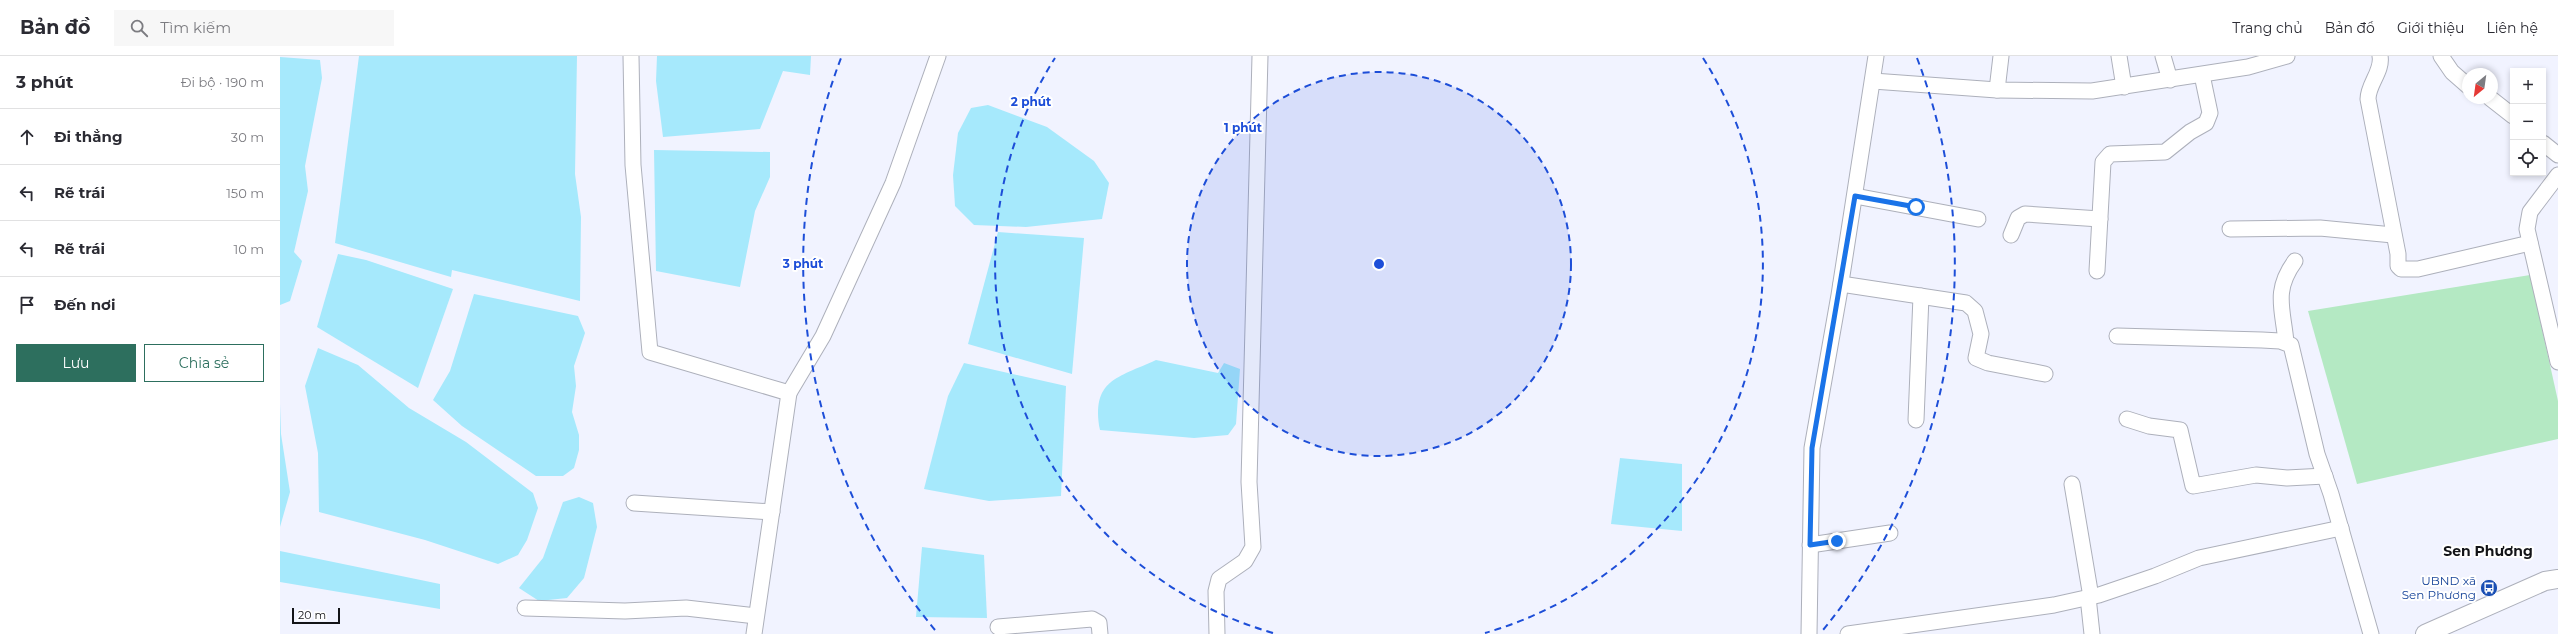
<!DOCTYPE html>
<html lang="vi">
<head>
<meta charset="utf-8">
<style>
	body { margin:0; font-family:Montserrat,sans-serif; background:#f7f7f7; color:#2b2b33 }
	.controls { position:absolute; right:12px; top:12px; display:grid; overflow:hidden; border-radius:0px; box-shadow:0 2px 6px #0003 }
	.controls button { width:36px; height:36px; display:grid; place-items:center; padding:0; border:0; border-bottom:1px solid #e1e1e2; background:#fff; color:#2b2b33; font:20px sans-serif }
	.compass { position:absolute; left:2182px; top:12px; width:36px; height:36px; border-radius:50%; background:#fff; box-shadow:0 2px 6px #0003; rotate:209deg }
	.scale { position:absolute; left:12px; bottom:10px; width:48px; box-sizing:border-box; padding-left:4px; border:2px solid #131418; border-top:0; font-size:11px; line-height:14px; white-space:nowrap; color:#131418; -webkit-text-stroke:3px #fff; paint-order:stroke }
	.stop { position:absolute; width:12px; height:12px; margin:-9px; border:3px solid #1a73e8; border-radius:50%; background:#fff }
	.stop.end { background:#1a73e8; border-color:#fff; box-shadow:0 1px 4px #0008 }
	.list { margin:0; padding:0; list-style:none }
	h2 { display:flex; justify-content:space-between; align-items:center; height:52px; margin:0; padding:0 16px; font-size:17px }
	h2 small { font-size:13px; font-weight:400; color:#7c7c81 }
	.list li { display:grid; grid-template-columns:26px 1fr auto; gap:12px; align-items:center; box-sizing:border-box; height:56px; padding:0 16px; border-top:1px solid #e1e1e2 }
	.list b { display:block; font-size:15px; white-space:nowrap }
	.list em { font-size:13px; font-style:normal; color:#7c7c81 }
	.actions { display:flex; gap:8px; padding:12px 16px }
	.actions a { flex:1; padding:9px 0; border:1px solid #2d6f5e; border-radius:0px; text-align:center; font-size:14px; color:#2d6f5e }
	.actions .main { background:#2d6f5e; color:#fff }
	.icon { flex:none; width:22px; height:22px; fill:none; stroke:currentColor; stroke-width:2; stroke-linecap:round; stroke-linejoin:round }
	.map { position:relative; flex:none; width:2278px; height:578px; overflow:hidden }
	header { display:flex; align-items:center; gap:24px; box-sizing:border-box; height:56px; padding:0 20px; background:#fff; border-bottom:1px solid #e1e1e2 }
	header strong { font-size:19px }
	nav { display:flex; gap:22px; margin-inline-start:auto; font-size:14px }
	.search { width:280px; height:36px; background:#f7f7f7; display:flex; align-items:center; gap:10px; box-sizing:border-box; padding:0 14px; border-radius:0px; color:#7c7c81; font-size:15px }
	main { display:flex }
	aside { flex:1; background:#fff }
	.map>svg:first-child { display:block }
	.pitch { fill:#b4e9c3 }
	.water { fill:#a6e9fc }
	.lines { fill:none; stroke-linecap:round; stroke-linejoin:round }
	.minor-casing { stroke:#adb0bb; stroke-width:17 }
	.tertiary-casing { stroke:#adb0bb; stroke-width:20 }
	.minor { stroke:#fff; stroke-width:15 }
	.tertiary { stroke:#fff; stroke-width:18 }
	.route { stroke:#1a73e8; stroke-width:5 }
	.ring { fill:none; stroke:#1d4ed8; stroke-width:2; stroke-dasharray:7 5 }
	.labels { text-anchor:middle; stroke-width:4; stroke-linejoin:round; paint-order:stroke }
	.transit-label { font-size:12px; fill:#164399; stroke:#fff; text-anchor:end }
	.quarter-label { font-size:14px; font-weight:bold; fill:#131418; stroke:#fff }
	.centre { fill:#1d4ed8; stroke:#fff; stroke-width:2 }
	.ring-label { font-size:12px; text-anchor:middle; font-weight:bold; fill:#1d4ed8; stroke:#fff; stroke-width:4; stroke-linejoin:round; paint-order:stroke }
</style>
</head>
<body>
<header>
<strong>Bản đồ</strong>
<div class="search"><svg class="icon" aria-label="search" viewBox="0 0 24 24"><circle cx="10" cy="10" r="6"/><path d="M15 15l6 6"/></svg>Tìm kiếm</div>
<nav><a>Trang chủ</a><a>Bản đồ</a><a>Giới thiệu</a><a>Liên hệ</a></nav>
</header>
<main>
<aside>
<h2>3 phút<small>Đi bộ · 190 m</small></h2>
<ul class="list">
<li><svg class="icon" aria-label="ahead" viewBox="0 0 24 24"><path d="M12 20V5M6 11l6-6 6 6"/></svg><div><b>Đi thẳng</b></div><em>30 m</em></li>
<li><svg class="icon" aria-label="left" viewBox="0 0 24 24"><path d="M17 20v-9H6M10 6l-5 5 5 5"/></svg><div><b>Rẽ trái</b></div><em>150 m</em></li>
<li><svg class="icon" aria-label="left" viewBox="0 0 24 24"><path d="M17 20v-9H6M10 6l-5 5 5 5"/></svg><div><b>Rẽ trái</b></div><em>10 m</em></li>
<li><svg class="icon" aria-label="arrive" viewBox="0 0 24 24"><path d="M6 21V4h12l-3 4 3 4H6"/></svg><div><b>Đến nơi</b></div></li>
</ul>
<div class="actions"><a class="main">Lưu</a><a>Chia sẻ</a></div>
</aside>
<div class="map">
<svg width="2278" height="578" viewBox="0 0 2278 578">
	<rect width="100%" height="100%" fill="#f1f3ff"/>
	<path class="pitch" d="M2250,219l28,126v38l-201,45 -49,-173z"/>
	<g class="water">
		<path d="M79,0h218l-2,118 6,43 -1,84 -128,-31 -1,7 -116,-34z"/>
		<path d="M377,0h154l-1,19 -27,-4 -23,58 -97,8 -7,-56z"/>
		<path d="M0,1l40,3 2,18 -17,88 3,25 -14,61 8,9 -12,40 -10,4z"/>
		<path d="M708,49l59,22 47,34 15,22 -7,36 -76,8 -52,-2 -19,-19 -2,-31 5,-42 13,-25z"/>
		<path d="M374,94l116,2v25l-15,34 -15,76 -84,-16z"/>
		<path d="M718,176l86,6 -12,136 -104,-30z"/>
		<path d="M58,198l28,6 87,29 -35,99 -101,-61z"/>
		<path d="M194,238l104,22 7,17 -11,33 2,20 -4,26 7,23v15l-5,18 -11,8h-27l-74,-50 -29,-26 17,-29z"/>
		<path d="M38,292l40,17 51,43 57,34 67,51 5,15 -11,32 -9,15 -20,9 -73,-24 -106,-28 -1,-59 -13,-67z"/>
		<path d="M876,304l62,13 6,-10 16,6 -4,55 -8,11 -34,3 -94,-8c-9,-50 17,-52 56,-70z"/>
		<path d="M684,307l102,23 -5,110 -72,5 -65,-12 24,-93z"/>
		<path d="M0,348l1,30 9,58 -10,35z"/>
		<path d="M1340,402l62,6v67l-71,-7z"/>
		<path d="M299,441l14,6 4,24 -13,51 -17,20 -28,3 -20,-13 24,-30 20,-56z"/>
		<path d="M642,491l62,8 3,63 -71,-1z"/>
		<path d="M0,495l160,33v25l-160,-27z"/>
	</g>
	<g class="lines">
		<defs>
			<g id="minor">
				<path d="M351,0l2,109 17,187 139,41 -35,241"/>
				<path d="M1839,0l5,31"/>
				<path d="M1883,0l7,24"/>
				<path d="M2100,0c3,15 -12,28 -12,43l30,155v12l3,3h17l112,-26"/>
				<path d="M2161,0l11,16 16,14"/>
				<path d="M1593,25l124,9 95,1 156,-24 39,-11"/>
				<path d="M1717,34l4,-34"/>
				<path d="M2210,42l23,18"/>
				<path d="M2263,87l15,12"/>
				<path d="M2278,119l-28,37 -3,17 31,133"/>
				<path d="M1575,140l123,23"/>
				<path d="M1950,173l90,-1 73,7"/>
				<path d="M1731,179l7,-17 7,-4 75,5"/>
				<path d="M1817,215l6,-109 7,-8 55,-2 25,-20 16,-9 4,-10 -8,-38"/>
				<path d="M1561,228l125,19 9,8 6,23 -5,24 12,5 57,11"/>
				<path d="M1837,280l145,4 18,1 11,4 26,109 14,40 40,140"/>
				<path d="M2006,286c-3,-33 -13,-51 9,-81"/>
				<path d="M509,337l34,-57 70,-153 45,-127"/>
				<path d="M1847,363l22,7 31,4 13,56 63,-11 31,3 38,-2"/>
				<path d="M1636,364l5,-124"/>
				<path d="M1792,428l19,113"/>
				<path d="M354,447l138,9"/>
				<path d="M1530,489l80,-12"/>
				<path d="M1808,541l4,37"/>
				<path d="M245,552l100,3 61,-3 70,8"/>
				<path d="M718,571l94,-8 7,4 1,11"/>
				<path d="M937,578l-1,-43 3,-12 26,-18 8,-14 -4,-65 11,-426"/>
				<path d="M1529,578l3,-186 27,-153 37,-239"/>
				<path d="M1568,578l206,-29 45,-10 56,-19 44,-18 142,-30"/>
			</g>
			<path id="tertiary" d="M2145,578l120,-53 13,-2"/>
		</defs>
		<use href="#minor" class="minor-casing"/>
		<use href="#tertiary" class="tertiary-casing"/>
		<use href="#minor" class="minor"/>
		<use href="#tertiary" class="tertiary"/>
	</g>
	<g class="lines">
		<path class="route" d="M1557,485l-27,4 2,-97 43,-252 61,11"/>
	</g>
	<circle cx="1099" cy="208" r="192" fill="#1d4ed8" fill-opacity=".12"/>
	<g class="ring">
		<circle cx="1099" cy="208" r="192"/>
		<path d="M993 577A384 384 0 0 1 775 2M1423 2A384 384 0 0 1 1205 577"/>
		<path d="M655 574A576 576 0 0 1 561 2M1637 2A576 576 0 0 1 1543 574"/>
	</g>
	<defs>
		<symbol id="bus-disc" viewBox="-11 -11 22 22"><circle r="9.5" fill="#1a4fb4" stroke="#fff"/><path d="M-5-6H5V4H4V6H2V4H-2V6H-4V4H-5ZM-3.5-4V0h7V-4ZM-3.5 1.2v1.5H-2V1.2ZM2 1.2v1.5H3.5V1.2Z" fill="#fff"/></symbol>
	</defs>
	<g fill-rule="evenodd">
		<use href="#bus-disc" x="2199" y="522" width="20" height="20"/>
	</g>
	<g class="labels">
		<g class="transit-label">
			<text x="2196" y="529">UBND xã<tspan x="2196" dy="14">Sen Phương</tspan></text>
		</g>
		<g class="quarter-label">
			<text x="2208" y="500">Sen Phương</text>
		</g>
	</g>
	<circle cx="1099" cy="208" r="6" class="centre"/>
	<g class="ring-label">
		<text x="751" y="50">2 phút</text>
		<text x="963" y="76">1 phút</text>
		<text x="523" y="212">3 phút</text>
	</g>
</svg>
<div class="controls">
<button>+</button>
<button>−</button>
<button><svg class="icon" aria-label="locate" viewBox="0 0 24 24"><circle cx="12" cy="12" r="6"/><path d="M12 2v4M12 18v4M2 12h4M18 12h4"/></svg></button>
</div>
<svg class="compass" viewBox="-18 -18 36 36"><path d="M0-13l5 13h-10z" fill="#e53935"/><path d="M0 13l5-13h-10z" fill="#7c7c81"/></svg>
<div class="scale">20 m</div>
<div class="stop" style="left:1636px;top:151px"></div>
<div class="stop end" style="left:1557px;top:485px"></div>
</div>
</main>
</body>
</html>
